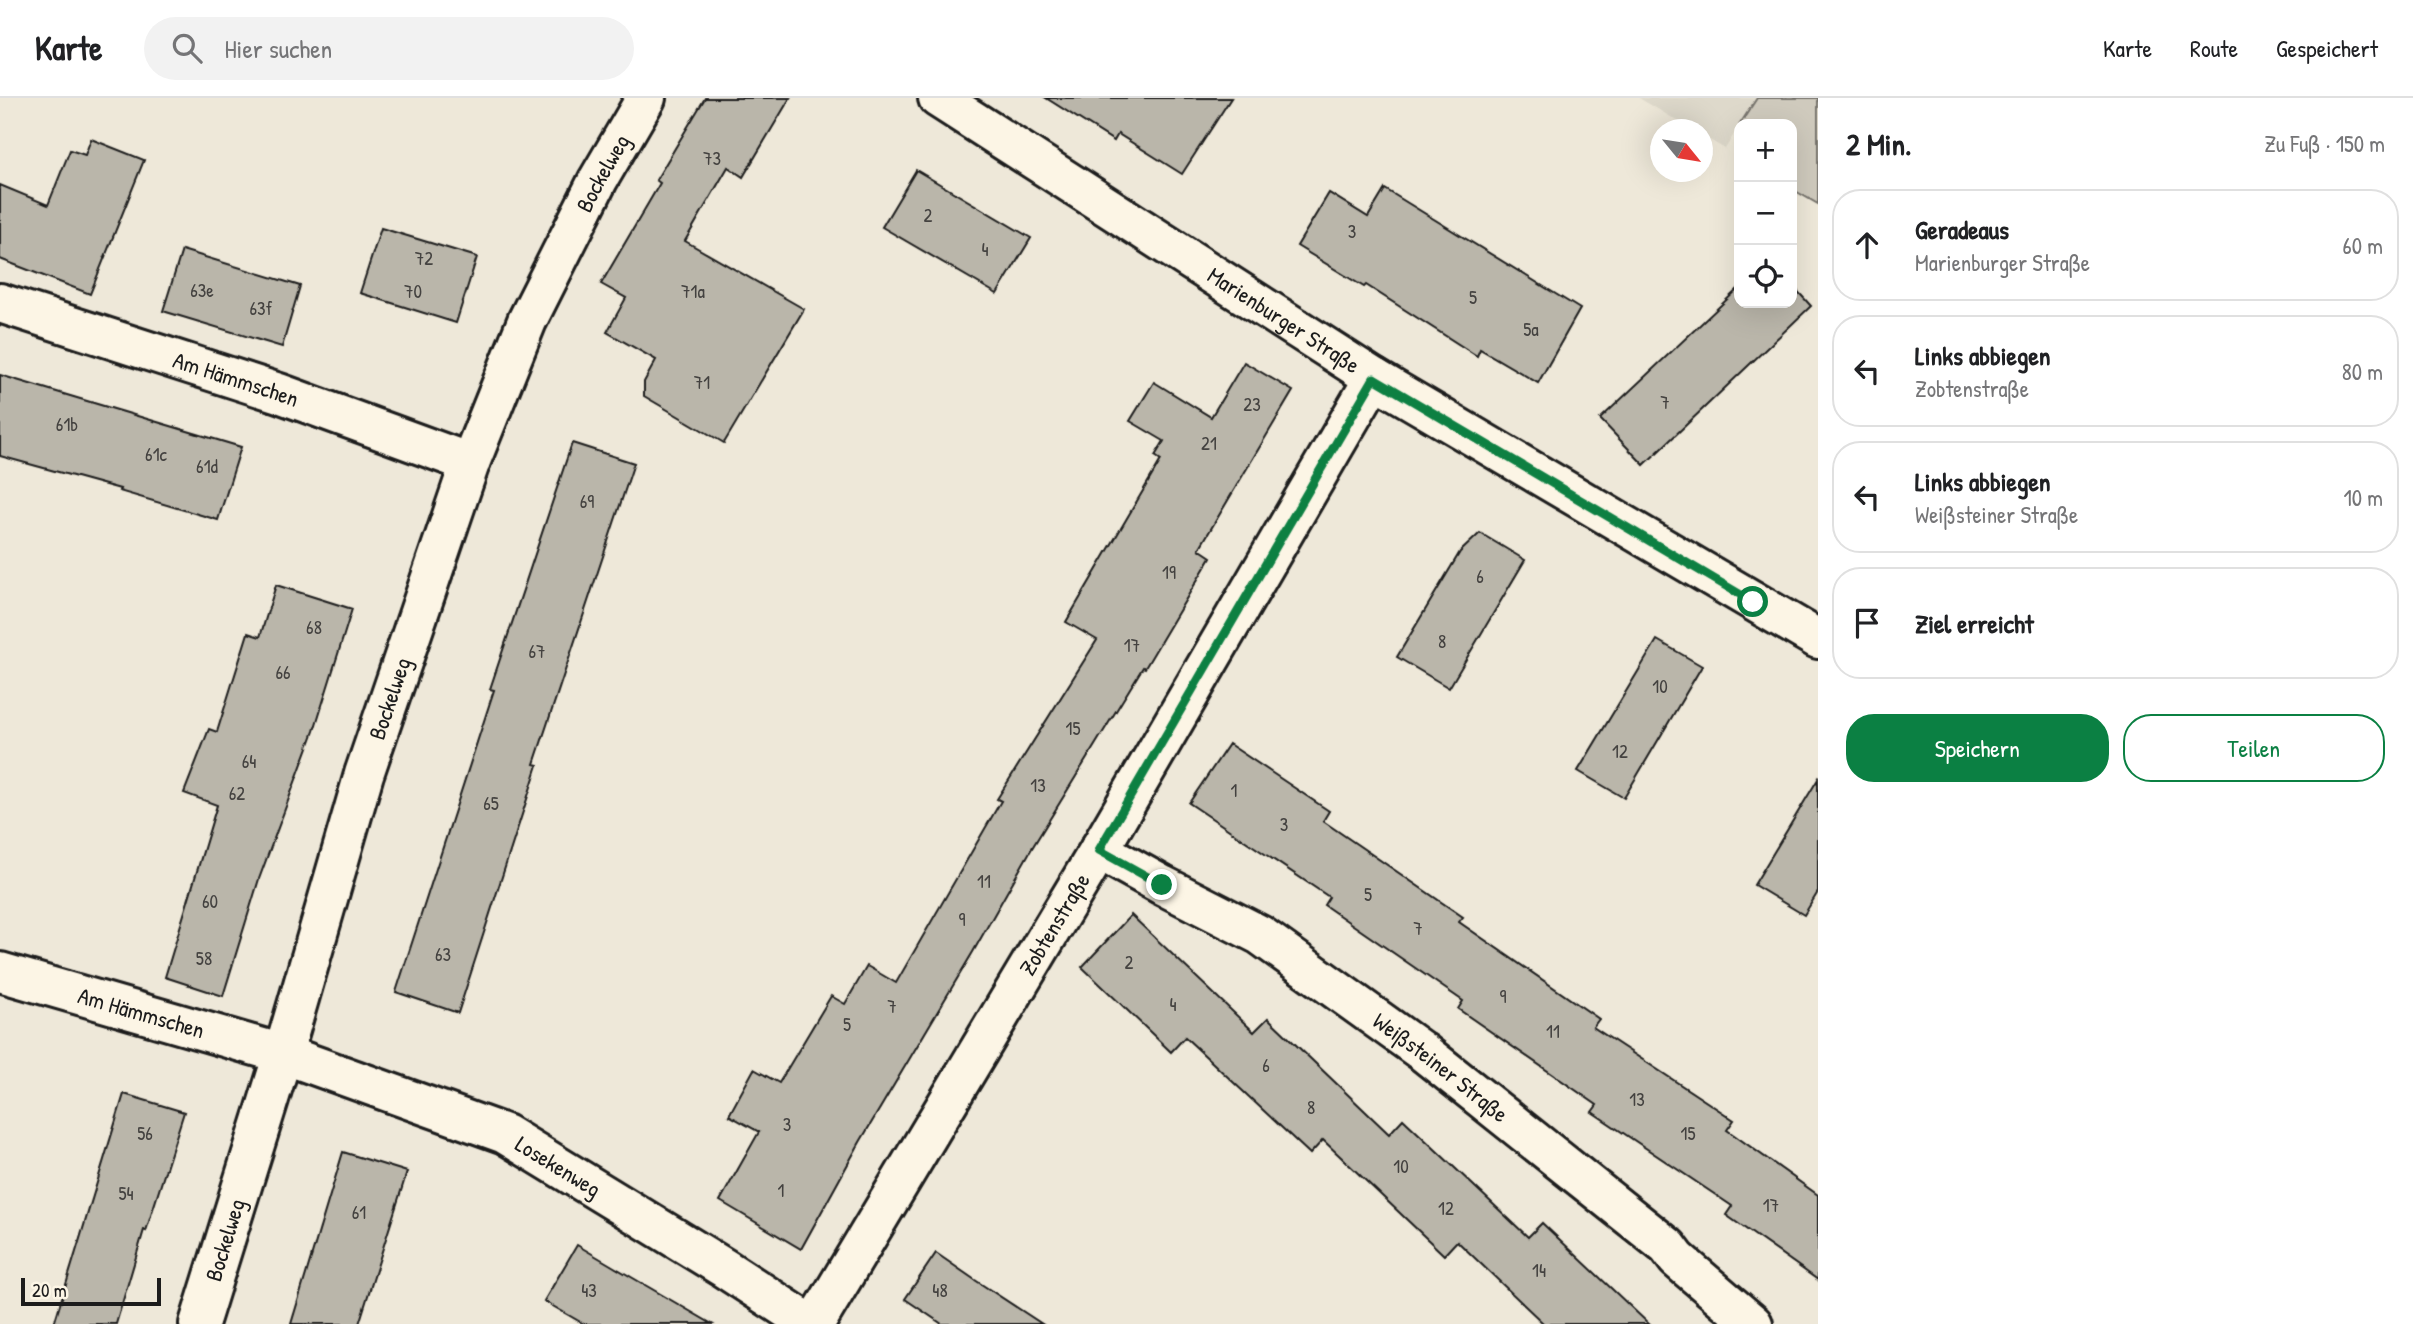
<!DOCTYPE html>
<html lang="de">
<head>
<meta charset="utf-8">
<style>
	body { margin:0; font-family:"Patrick Hand",sans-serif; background:#f2f2f2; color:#202124 }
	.controls { position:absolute; right:21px; top:21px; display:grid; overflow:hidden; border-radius:14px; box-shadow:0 7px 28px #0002 }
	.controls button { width:63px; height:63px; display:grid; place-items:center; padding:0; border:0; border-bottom:2px solid #e0e0e0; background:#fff; color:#202124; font:35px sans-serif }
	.compass { position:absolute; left:1650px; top:21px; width:63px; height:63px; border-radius:50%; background:#fff; box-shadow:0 7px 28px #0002; rotate:120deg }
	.scale { position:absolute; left:21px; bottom:18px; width:140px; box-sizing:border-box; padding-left:7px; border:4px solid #1c1c1c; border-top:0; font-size:19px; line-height:24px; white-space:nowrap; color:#1c1c1c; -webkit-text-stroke:5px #fcf5e5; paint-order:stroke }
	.stop { position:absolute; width:21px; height:21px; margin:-16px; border:5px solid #0b8043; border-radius:50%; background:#fff }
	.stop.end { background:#0b8043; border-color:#fff; box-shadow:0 2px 7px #0008 }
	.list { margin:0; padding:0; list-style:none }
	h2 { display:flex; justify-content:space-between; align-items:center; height:91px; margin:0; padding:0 28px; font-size:30px }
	h2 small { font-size:23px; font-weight:400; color:#757577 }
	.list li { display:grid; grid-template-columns:46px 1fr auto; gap:21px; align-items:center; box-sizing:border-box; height:112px; margin:0 14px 14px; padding:0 14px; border:2px solid #e0e0e0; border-radius:28px }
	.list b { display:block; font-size:26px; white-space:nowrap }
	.list p { margin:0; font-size:23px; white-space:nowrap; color:#757577 }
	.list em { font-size:23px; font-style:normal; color:#757577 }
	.actions { display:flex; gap:14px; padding:21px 28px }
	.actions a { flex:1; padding:16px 0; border:2px solid #0b8043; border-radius:28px; text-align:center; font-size:24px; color:#0b8043 }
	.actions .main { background:#0b8043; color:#fff }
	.icon { flex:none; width:38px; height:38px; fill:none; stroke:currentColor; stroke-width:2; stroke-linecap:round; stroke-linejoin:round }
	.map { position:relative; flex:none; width:1818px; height:1226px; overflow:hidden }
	header { display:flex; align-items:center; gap:42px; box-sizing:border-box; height:98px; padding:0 35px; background:#fff; border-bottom:2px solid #e0e0e0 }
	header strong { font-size:33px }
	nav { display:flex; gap:38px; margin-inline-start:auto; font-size:24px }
	.search { width:490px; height:63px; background:#f2f2f2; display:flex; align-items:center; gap:18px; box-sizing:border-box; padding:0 24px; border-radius:38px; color:#757577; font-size:26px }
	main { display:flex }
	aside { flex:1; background:#fff }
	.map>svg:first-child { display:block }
	.built { fill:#ded9cb }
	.green { fill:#cfcabd; stroke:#76736c; stroke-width:2 }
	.building { fill:#bab6aa; stroke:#1c1c1c; stroke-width:2 }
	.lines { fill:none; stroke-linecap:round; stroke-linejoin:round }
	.minor-casing { stroke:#1c1c1c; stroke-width:44 }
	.minor { stroke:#fcf5e5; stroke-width:38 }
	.route { stroke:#0b8043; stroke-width:9 }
	.labels { text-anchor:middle; stroke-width:5; stroke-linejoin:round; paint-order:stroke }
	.number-label { font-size:19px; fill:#444240 }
	.street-label { font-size:23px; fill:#1c1c1c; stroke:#fcf5e5 }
</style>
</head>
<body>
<header>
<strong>Karte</strong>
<div class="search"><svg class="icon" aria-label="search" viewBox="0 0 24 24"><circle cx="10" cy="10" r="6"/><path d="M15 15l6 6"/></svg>Hier suchen</div>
<nav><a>Karte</a><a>Route</a><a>Gespeichert</a></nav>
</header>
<main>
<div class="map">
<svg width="1818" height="1226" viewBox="0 0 1818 1226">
	<rect width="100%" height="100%" fill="#eee8d9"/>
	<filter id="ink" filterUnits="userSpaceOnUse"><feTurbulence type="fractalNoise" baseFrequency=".0143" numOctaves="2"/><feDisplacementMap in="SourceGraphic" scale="14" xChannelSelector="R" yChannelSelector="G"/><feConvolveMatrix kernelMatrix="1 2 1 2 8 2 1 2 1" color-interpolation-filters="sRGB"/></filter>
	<g filter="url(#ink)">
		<path class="built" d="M1639,0h117l-31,51 -22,-13 -1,-6 -11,-1z"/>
		<path class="green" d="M1757,0h61v106l-26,-15v-65h-52z"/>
		<g class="building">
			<path d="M705,0h85l-47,79 -15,-10 -43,74 119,68 -80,134 -80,-47v-14l12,-22 -49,-28 19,-34 -25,-14 59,-101 -4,-3z"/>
			<path d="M1046,0h185l-49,76 -64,-40 -4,7z"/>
			<path d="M91,41l53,21 -54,134 -90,-35v-74l48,20 22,-55 15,5z"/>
			<path d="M916,72l115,68 -34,56 -115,-67z"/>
			<path d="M1385,91l195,120 -42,74 -58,-34 -3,7 -111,-71 -2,2 -67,-41 32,-53 39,24z"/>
			<path d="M381,130l96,29 -21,66 -96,-30z"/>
			<path d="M182,152l118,36 -18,61 -119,-36z"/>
			<path d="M1792,187l19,21 -167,159 -44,-46 139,-131v15h53z"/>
			<path d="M1244,264l49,29 -94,158 12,8 -66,111 -2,-1 -111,181 -59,104 -113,190 -59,107 -81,-48 39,-69 -30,-17 25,-46 25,14 52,-87 14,8 22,-38 29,17 105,-182 -4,-2 100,-159 -31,-18 95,-162 -6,-4 9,-15 -34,-20 24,-39 57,35z"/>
			<path d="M0,277l241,72 -23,73 -99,-29 1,-2 -120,-33z"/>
			<path d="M572,345l62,20 -100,301 4,1 -80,248 -62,-21 98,-302 -4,-1z"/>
			<path d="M1480,435l45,27 -76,128 -52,-31 63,-105z"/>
			<path d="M276,487l76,24 -38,122 -55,148 -36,117 -58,-19 52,-172 -33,-12 25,-64 8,3 31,-99 12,4z"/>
			<path d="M1657,542l45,26 -78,132 -46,-27z"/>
			<path d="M1229,646l100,67 -6,10 140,96 -4,5 140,97 -6,8 141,93 -7,10 91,65v85l-92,-65 6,-9 -140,-94 5,-7 -139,-96 5,-8 -139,-96 5,-8 -140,-94z"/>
			<path d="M1818,681v113l-14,23 -50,-30z"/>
			<path d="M1131,817l123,117 14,-14 121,116 14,-15 125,118 14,-14 107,101h-105l-87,-83 -13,14 -121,-115 -13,14 -125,-117 -14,15 -89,-85z"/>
			<path d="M124,996l60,18 -38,119 -2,-1 -28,94h-62z"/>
			<path d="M343,1054l64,20 -48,152h-68z"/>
			<path d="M577,1147l56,33 79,46h-128l-40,-23z"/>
			<path d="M936,1155l39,27 67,44h-100l-37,-25z"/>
		</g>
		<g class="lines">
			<defs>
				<g id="minor">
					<path id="s1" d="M938,0l436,280 444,261"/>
					<path id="s2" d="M0,205l279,90 191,70"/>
					<path id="s3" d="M1099,752l63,35 98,50 163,117 245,195 9,12 76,65"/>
					<path id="s4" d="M0,874l283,82 222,80 219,134 86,56"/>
					<path id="s5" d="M199,1226l84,-270 81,-280 106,-311 57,-142 71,-141 48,-82"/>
					<path id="s6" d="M815,1226l284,-474 275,-472"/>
				</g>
			</defs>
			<use href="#minor" class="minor-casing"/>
			<use href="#minor" class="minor"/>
		</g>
	</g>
	<g class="lines" filter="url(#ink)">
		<path class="route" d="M1162,787l-63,-35 275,-472 379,224"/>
	</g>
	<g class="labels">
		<g class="number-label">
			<text x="712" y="67">73</text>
			<text x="928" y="124">2</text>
			<text x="1352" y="140">3</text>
			<text x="985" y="158">4</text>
			<text x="424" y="167">72</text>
			<text x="202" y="199">63e</text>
			<text x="413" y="200">70</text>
			<text x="693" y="200">71a</text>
			<text x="1473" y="206">5</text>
			<text x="261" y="217">63f</text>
			<text x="1531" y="238">5a</text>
			<text x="702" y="291">71</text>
			<text x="1665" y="311">7</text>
			<text x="1252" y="313">23</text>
			<text x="67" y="333">61b</text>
			<text x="1209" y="352">21</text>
			<text x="156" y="363">61c</text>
			<text x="207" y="375">61d</text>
			<text x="587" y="410">69</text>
			<text x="1169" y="481">19</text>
			<text x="1480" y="485">6</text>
			<text x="314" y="536">68</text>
			<text x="1442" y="550">8</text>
			<text x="1132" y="554">17</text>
			<text x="537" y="560">67</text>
			<text x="283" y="581">66</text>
			<text x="1660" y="595">10</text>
			<text x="1073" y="637">15</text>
			<text x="1620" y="660">12</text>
			<text x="249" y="670">64</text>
			<text x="1038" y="694">13</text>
			<text x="1234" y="699">1</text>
			<text x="237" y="702">62</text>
			<text x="491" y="712">65</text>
			<text x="1284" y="733">3</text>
			<text x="984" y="790">11</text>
			<text x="1368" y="803">5</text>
			<text x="210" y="810">60</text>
			<text x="962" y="828">9</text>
			<text x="1418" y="837">7</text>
			<text x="443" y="863">63</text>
			<text x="204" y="867">58</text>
			<text x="1129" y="871">2</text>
			<text x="1503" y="905">9</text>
			<text x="1173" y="913">4</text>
			<text x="892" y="915">7</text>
			<text x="847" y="933">5</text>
			<text x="1553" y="940">11</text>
			<text x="1266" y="974">6</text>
			<text x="1637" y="1008">13</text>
			<text x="1311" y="1016">8</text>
			<text x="787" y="1033">3</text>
			<text x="145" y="1042">56</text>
			<text x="1688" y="1042">15</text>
			<text x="1401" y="1075">10</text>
			<text x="781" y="1099">1</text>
			<text x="126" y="1102">54</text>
			<text x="1771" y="1114">17</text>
			<text x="1446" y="1117">12</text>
			<text x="359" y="1121">61</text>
			<text x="1539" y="1179">14</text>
			<text x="589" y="1199">43</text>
			<text x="940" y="1199">48</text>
		</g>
		<g class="street-label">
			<text dy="8" stroke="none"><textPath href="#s5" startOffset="1222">Bockelweg</textPath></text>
			<text dy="8" stroke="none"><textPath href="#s1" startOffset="411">Marienburger Straße</textPath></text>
			<text dy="8" stroke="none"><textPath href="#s2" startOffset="248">Am Hämmschen</textPath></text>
			<text dy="8" stroke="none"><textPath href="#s5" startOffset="654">Bockelweg</textPath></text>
			<text dy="8" stroke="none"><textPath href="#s6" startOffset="466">Zobtenstraße</textPath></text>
			<text dy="8" stroke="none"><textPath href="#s4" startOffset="147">Am Hämmschen</textPath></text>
			<text dy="8" stroke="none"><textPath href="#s3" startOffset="406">Weißsteiner Straße</textPath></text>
			<text dy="8" stroke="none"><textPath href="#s4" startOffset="593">Losekenweg</textPath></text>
			<text dy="8" stroke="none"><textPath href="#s5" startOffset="88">Bockelweg</textPath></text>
		</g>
	</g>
</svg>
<div class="controls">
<button>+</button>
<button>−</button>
<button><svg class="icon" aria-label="locate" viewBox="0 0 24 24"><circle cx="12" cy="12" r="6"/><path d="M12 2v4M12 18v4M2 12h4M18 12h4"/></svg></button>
</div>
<svg class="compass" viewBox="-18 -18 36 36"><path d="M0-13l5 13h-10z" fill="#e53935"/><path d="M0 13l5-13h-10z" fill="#757577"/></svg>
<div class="scale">20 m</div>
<div class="stop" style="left:1753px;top:504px"></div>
<div class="stop end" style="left:1162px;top:787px"></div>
</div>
<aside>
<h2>2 Min.<small>Zu Fuß · 150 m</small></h2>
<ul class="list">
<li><svg class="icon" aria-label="ahead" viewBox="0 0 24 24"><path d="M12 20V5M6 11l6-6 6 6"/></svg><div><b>Geradeaus</b><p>Marienburger Straße</p></div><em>60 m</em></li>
<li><svg class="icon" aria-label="left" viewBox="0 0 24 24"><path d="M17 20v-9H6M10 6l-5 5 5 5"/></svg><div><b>Links abbiegen</b><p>Zobtenstraße</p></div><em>80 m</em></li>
<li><svg class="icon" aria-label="left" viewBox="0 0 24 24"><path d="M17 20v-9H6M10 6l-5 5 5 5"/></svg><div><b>Links abbiegen</b><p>Weißsteiner Straße</p></div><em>10 m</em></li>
<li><svg class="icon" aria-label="arrive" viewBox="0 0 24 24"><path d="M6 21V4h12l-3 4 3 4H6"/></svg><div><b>Ziel erreicht</b></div></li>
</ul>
<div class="actions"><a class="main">Speichern</a><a>Teilen</a></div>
</aside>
</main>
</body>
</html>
